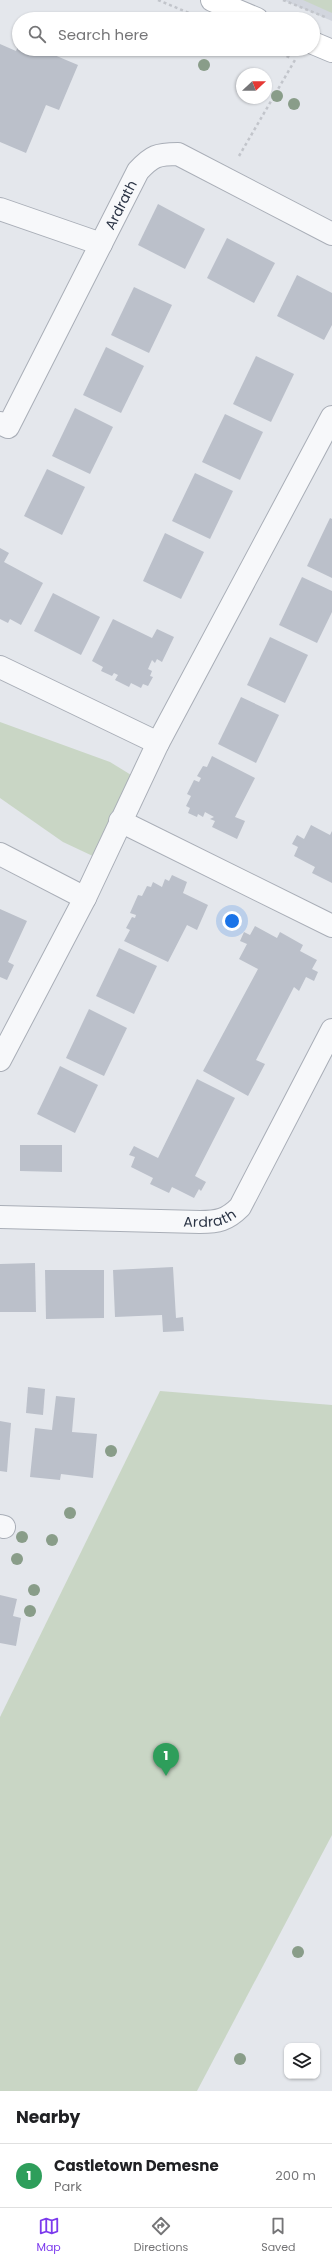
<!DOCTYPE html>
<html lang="en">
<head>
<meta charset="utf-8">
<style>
	body { margin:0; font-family:Poppins,sans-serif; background:#f2f2f2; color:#202124 }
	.controls { position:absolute; right:12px; bottom:12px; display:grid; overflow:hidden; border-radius:8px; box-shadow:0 1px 3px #0004 }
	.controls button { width:36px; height:36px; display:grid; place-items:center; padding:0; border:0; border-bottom:1px solid #e0e0e0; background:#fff; color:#202124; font:20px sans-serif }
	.compass { position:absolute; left:236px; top:68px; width:36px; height:36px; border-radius:50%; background:#fff; box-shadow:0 1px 3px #0004; rotate:68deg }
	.you { position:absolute; left:232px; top:921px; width:14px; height:14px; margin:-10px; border:3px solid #fff; border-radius:50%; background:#1a73e8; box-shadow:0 0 0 6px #1a73e833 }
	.badge { display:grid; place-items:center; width:26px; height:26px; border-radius:50%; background:#7c3aed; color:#fff; font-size:13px; font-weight:700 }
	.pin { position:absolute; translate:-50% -33px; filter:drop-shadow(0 1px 2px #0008) }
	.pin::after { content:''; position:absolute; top:21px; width:14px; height:12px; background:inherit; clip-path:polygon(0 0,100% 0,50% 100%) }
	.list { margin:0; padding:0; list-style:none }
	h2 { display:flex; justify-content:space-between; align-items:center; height:52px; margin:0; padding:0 16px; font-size:17px }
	h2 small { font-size:13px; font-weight:400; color:#757577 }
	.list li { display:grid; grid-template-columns:26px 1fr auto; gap:12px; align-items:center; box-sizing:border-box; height:64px; padding:0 16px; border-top:1px solid #e0e0e0 }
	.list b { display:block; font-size:15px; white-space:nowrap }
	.list p { margin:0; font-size:13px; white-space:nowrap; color:#757577 }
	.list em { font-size:13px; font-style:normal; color:#757577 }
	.icon { flex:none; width:22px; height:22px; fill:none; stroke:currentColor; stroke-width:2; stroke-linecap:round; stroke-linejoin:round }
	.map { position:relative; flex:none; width:332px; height:2091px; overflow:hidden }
	.search { position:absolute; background:#fff; box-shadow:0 1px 3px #0004; left:12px; right:12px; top:12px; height:44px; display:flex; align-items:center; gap:10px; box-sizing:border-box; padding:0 14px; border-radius:22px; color:#757577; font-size:15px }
	.sheet { height:116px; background:#fff }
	nav { display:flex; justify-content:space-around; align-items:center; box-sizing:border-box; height:56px; border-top:1px solid #e0e0e0; background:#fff; font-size:11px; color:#757577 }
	nav a { display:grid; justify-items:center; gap:2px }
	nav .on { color:#7c3aed }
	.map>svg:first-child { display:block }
	.built { fill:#d2d6de }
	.green { fill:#c9d6c5 }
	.building { fill:#bbc0ca }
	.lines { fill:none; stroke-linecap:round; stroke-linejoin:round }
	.minor-casing { stroke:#a9aeb7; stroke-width:24 }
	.secondary-casing { stroke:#a9aeb7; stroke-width:24 }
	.path { stroke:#c2c5cb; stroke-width:2.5; stroke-dasharray:3 3; stroke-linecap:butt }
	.minor { stroke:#f7f8fa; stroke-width:22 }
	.secondary { stroke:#fff; stroke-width:22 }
	.tree { fill:#899d89 }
	.labels { text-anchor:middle; stroke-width:3; stroke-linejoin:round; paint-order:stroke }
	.street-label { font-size:14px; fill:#2b3445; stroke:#f4f6f9 }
</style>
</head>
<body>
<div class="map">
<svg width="332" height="2091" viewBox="0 0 332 2091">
	<rect width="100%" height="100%" fill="#e4e7ec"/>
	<path class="built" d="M283,0h49v21z"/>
	<g class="green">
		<path d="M303,0h29v13z"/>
		<path d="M0,722l110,40 26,16 -39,80 -34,-16 -63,-44z"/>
		<path d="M160,1391l172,14v430l-135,256h-197v-374z"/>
	</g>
	<g class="building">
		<path d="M0,44l16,7 3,-7v5h21l38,16 -19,45 -13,-5 -20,48 -26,-11z"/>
		<path d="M158,204l47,25 -20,40 -47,-24z"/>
		<path d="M227,238l48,25 -21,40 -47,-25z"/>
		<path d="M297,275l35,18v32l-8,15 -47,-24z"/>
		<path d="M134,287l38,18 -23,48 -38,-18z"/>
		<path d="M106,347l38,19 -23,47 -38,-18z"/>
		<path d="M256,356l38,18 -23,48 -38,-18z"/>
		<path d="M75,408l38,19 -23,47 -38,-18z"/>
		<path d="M225,414l38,18 -23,48 -38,-18z"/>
		<path d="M47,469l38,18 -23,48 -38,-19z"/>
		<path d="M195,473l38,18 -23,48 -38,-18z"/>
		<path d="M330,518l2,1v59l-25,-12z"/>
		<path d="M165,533l39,19 -23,47 -38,-18z"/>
		<path d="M0,548l9,5 -5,9 39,21 -22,42 -11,-6 -2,4 -8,-4z"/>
		<path d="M302,577l30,14v21l-15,31 -38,-18z"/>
		<path d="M53,593l47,24 -19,38 -47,-24z"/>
		<path d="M113,619l39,19 5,-9 17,8 -12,25 -5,-3 -2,4 -3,-3 -4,9 4,2 -2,5 3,1 -5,9 -5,-2 -2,4 -10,-5 -2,4 -14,-7 3,-5 -4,-2 -2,3 -11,-5 2,-4 -11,-6z"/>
		<path d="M270,637l38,18 -23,48 -38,-18z"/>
		<path d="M241,697l38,18 -23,48 -38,-19z"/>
		<path d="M212,756l43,22 -20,39 10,4 -8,18 -25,-12 3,-6 -5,-2 4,-2 -9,-5 -2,5 -5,-3 -1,3 -9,-4 2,-5 -4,-2 5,-10 -4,-2 7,-14 5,2 2,-4 -4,-2 6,-10 4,1z"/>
		<path d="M311,825l19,10 2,-4v52l-20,-10 3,-6 -21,-11 4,-9 -6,-3 5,-9 7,4z"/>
		<path d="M172,875l15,7 -4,11 25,12 -11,25 -10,-5 -19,37 -44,-21 6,-11 -4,-2 6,-11 3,1 1,-3 -6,-2 8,-18 4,1 5,-10 4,1 2,-5 9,5 3,-8 4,2z"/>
		<path d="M0,909l27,12 -19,41 6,3 -7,15 -7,-3z"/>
		<path d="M255,926l22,12 3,-6 23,13 -3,6 17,9 -5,9 6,3 -4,9 -8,-4 -7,14 -5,-4 -38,73 9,4 -17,32 -45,-25 55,-102 -19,-10 8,-15 -7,-3 4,-9 6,3z"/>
		<path d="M119,948l38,18 -23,48 -38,-18z"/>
		<path d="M89,1009l38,19 -23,48 -38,-18z"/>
		<path d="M60,1066l38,19 -23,48 -38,-19z"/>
		<path d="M197,1079l38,19 -40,78 11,6 -5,9 -2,-2 -5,9 -22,-11 -3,6 -19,-9 3,-6 -22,-11 4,-10 -6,-2 5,-9 24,12z"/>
		<path d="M20,1145h42v27l-42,-1z"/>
		<path d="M35,1263l1,49h-36v-48z"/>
		<path d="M173,1267l3,51 7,-1 1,14 -21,1 -1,-17 -47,2 -2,-47z"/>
		<path d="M45,1270h59v48l-58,1z"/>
		<path d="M28,1387l17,2 -2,26 -17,-2z"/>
		<path d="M56,1396l19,2 -3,34 25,2 -4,44 -32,-4 -1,6 -30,-3 5,-49 17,2z"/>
		<path d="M0,1421l11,2 -4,49 -7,-1z"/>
		<path d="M0,1595l17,4 -4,17 8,2 -5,28 -16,-3z"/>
	</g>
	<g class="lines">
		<defs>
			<g id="minor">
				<path d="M0,209l101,35"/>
				<path id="s1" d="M0,423l8,4 130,-256c14,-15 19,-17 40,-17l154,80"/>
				<path d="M0,667l158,76 -73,155 -85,162"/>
				<path d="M158,743l174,-326"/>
				<path d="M120,821l212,105"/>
				<path d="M0,854l85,44"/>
				<path id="s2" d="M0,1217l200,5c18,0 27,-2 40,-15l92,-177"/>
				<path d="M0,1526l4,1"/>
			</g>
			<g id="secondary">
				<path d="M212,0l45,19"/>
				<path d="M313,43l19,8"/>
			</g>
		</defs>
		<use href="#minor" class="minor-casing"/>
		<use href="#secondary" class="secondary-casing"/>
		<g class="path">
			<path d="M158,0l31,13"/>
			<path d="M283,0l42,17"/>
			<path d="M270,49l21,9"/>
			<path d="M239,156l56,-96"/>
		</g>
		<use href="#minor" class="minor"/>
		<use href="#secondary" class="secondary"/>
	</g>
	<g class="tree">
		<circle cx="204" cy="65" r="6"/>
		<circle cx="277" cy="96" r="6"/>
		<circle cx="294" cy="104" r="6"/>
		<circle cx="111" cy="1451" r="6"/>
		<circle cx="70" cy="1513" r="6"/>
		<circle cx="22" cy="1537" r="6"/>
		<circle cx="52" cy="1540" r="6"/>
		<circle cx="17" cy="1559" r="6"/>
		<circle cx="34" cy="1590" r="6"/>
		<circle cx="30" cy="1611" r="6"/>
		<circle cx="298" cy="1952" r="6"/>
		<circle cx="240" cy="2059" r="6"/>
	</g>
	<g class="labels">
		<g class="street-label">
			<text dy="5" stroke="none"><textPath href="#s1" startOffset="258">Ardrath</textPath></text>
			<text dy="5" stroke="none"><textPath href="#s2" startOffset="210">Ardrath</textPath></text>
		</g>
	</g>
</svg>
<div class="controls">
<button><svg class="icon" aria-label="layers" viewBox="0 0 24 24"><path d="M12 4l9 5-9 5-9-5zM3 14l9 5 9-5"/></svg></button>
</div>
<svg class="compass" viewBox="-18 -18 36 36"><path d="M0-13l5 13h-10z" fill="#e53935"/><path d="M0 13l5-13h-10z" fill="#757577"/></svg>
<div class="you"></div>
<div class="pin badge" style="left:166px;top:1776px;background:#2e9e5b">1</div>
<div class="search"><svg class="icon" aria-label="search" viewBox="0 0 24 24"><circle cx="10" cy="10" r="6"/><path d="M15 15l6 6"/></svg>Search here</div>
</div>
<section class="sheet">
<h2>Nearby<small></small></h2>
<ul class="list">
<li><span class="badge" style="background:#2e9e5b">1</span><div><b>Castletown Demesne</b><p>Park</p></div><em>200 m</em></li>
</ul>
</section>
<nav>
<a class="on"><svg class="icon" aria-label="map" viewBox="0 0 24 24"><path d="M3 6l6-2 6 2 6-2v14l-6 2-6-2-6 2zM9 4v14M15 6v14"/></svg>Map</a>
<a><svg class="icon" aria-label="directions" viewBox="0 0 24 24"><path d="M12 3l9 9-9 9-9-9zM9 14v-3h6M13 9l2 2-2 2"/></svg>Directions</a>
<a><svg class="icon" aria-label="saved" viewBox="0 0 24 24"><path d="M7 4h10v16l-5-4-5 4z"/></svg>Saved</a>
</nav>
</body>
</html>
